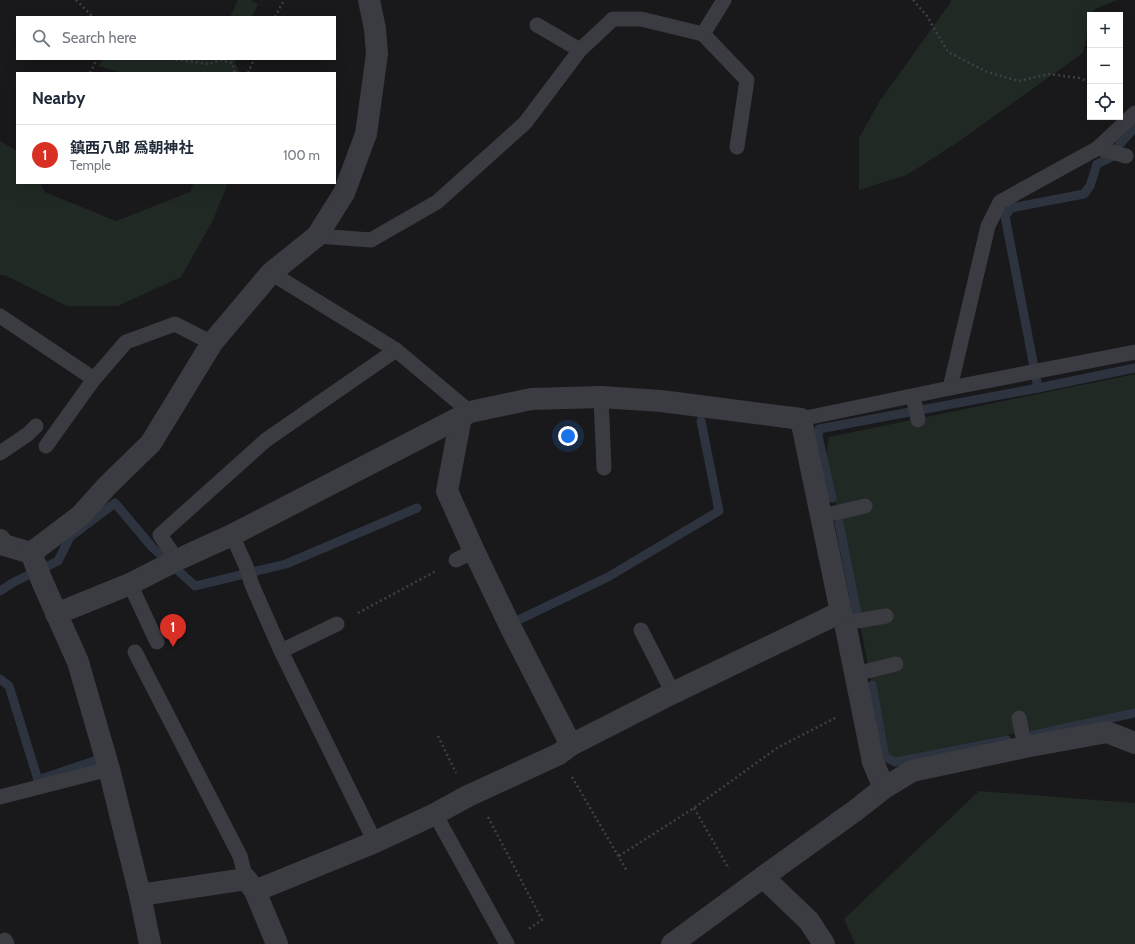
<!DOCTYPE html>
<html lang="en">
<head>
<meta charset="utf-8">
<style>
	body { margin:0; font-family:Cabin,"Noto Sans JP",sans-serif; background:#f6f6f7; color:#1f2937 }
	.controls { position:absolute; right:12px; top:12px; display:grid; overflow:hidden; border-radius:0px; box-shadow:0 4px 16px #0002 }
	.controls button { width:36px; height:36px; display:grid; place-items:center; padding:0; border:0; border-bottom:1px solid #e0e1e3; background:#fff; color:#1f2937; font:20px sans-serif }
	.you { position:absolute; left:568px; top:436px; width:14px; height:14px; margin:-10px; border:3px solid #fff; border-radius:50%; background:#1a73e8; box-shadow:0 0 0 6px #1a73e833 }
	.badge { display:grid; place-items:center; width:26px; height:26px; border-radius:50%; background:#d93025; color:#fff; font-size:13px; font-weight:700 }
	.pin { position:absolute; translate:-50% -33px; filter:drop-shadow(0 1px 2px #0008) }
	.pin::after { content:''; position:absolute; top:21px; width:14px; height:12px; background:inherit; clip-path:polygon(0 0,100% 0,50% 100%) }
	.list { margin:0; padding:0; list-style:none }
	h2 { display:flex; justify-content:space-between; align-items:center; height:52px; margin:0; padding:0 16px; font-size:17px }
	h2 small { font-size:13px; font-weight:400; color:#747a83 }
	.list li { display:grid; grid-template-columns:26px 1fr auto; gap:12px; align-items:center; box-sizing:border-box; height:60px; padding:0 16px; border-top:1px solid #e0e1e3 }
	.list b { display:block; font-size:15px; white-space:nowrap }
	.list p { margin:0; font-size:13px; white-space:nowrap; color:#747a83 }
	.list em { font-size:13px; font-style:normal; color:#747a83 }
	.icon { flex:none; width:22px; height:22px; fill:none; stroke:currentColor; stroke-width:2; stroke-linecap:round; stroke-linejoin:round }
	.map { position:relative; flex:none; width:1135px; height:944px; overflow:hidden }
	.search { position:absolute; background:#fff; box-shadow:0 4px 16px #0002; left:16px; top:16px; width:320px; height:44px; display:flex; align-items:center; gap:10px; box-sizing:border-box; padding:0 14px; border-radius:0px; color:#747a83; font-size:15px }
	.panel { position:absolute; background:#fff; box-shadow:0 4px 16px #0002; left:16px; top:72px; width:320px; height:112px; border-radius:0px }
	.map>svg:first-child { display:block }
	.green { fill:#202923 }
	.lines { fill:none; stroke-linecap:round; stroke-linejoin:round }
	.stream { stroke:#2d3440; stroke-width:9 }
	.path { stroke:#3f3f47; stroke-width:2.5; stroke-dasharray:2 3; stroke-linecap:butt }
	.service { stroke:#3b3b42; stroke-width:15 }
	.minor { stroke:#3b3b42; stroke-width:22 }
</style>
</head>
<body>
<div class="map">
<svg width="1135" height="944" viewBox="0 0 1135 944">
	<rect width="100%" height="100%" fill="#19181b"/>
	<g class="green">
		<path d="M238,0h13l7,4 -6,13h-22z"/>
		<path d="M951,0h166l-24,10 -1,5h-2v9l-7,29 -125,89 -51,33 -48,15v-52l20,-36 71,-99z"/>
		<path d="M103,59h133l-1,4 5,10h-116l-26,-7z"/>
		<path d="M0,141l17,10v32h23l5,9 71,29 74,-29 4,-9h34l-16,39 -31,55 -63,29h-51l-62,-31h-5z"/>
		<path d="M1135,374v336l-248,49 -61,-303 3,-19z"/>
		<path d="M979,791l156,12v141h-280l-11,-25z"/>
	</g>
	<g class="lines">
		<g class="stream">
			<path d="M1119,145l16,-18"/>
			<path d="M1038,388l-33,-172 6,-8 73,-14 6,-8 7,-22 15,-7"/>
			<path d="M832,498l-14,-62 1,-7 219,-41 97,-20"/>
			<path d="M839,523l18,90"/>
			<path d="M0,591l14,-9 44,-21 12,-24 45,-34 37,44 43,39 91,-22 131,-56"/>
			<path d="M508,625l100,-48 111,-66 -18,-90"/>
			<path d="M0,679l9,7 29,94 56,-19"/>
			<path d="M872,685l13,72 10,5 112,-22"/>
			<path d="M1033,735l102,-22"/>
		</g>
		<g class="path">
			<path d="M76,0l17,17"/>
			<path d="M913,0l14,16 21,36 39,20 32,9 30,-7 30,4 11,4"/>
			<path d="M275,17l9,-17"/>
			<path d="M171,59l38,5 12,-4 11,3 3,10"/>
			<path d="M90,73l7,-14"/>
			<path d="M248,73l6,-14"/>
			<path d="M358,613l78,-42"/>
			<path d="M438,736l18,37"/>
			<path d="M572,777l55,94"/>
			<path d="M694,808l35,61"/>
			<path d="M488,817l54,103 -15,10"/>
			<path d="M619,856l75,-48 83,-60 60,-31"/>
		</g>
		<g class="service">
			<path d="M537,25l43,25"/>
			<path d="M703,34l44,46 -10,67"/>
			<path d="M1098,148l28,8"/>
			<path d="M317,236l54,4 66,-38 88,-79 55,-73 33,-31h28l62,15 21,-34"/>
			<path d="M271,273l125,77 74,62"/>
			<path d="M0,316l94,63"/>
			<path d="M950,388l38,-162 12,-24 98,-54 37,-35"/>
			<path d="M913,396l5,24"/>
			<path d="M601,397l3,71"/>
			<path d="M801,419l149,-31 185,-36"/>
			<path d="M46,446l48,-67 32,-37 49,-18 37,19"/>
			<path d="M0,453l28,-19 8,-8"/>
			<path d="M822,516l43,-10"/>
			<path d="M232,535l14,31 6,19 29,66 94,191"/>
			<path d="M177,560l-17,-25 106,-95 130,-90"/>
			<path d="M456,560l18,-9"/>
			<path d="M130,584l27,58"/>
			<path d="M845,623l41,-7"/>
			<path d="M641,630l32,63"/>
			<path d="M281,651l56,-27"/>
			<path d="M135,652l105,204 6,23"/>
			<path d="M855,674l41,-10"/>
			<path d="M1019,718l6,29"/>
			<path d="M0,797l109,-28"/>
			<path d="M435,814l72,130"/>
			<path d="M5,940l2,4"/>
		</g>
		<g class="minor">
			<path d="M461,417l-14,74 27,60 38,79 59,115"/>
			<path d="M0,540l4,5 27,8"/>
			<path d="M31,553l49,-37 27,-30 44,-43 61,-100 59,-70 46,-37 27,-43 22,-59 11,-80 -2,-25 -6,-29"/>
			<path d="M31,553l11,28 36,81 31,107 31,126 10,49"/>
			<path d="M56,614l74,-30 47,-24 55,-25 238,-123 61,-13 70,-2 60,4 140,18 40,193 4,11 28,139 11,26 -28,22 -93,67"/>
			<path d="M884,788l28,-17 113,-24 82,-15 28,11"/>
			<path d="M255,891l120,-49 60,-28 33,-18 91,-42 12,-9 102,-52 168,-81"/>
			<path d="M140,895l106,-16 9,12 22,53"/>
			<path d="M672,944l91,-67 46,44 15,23"/>
		</g>
	</g>
</svg>
<div class="controls">
<button>+</button>
<button>−</button>
<button><svg class="icon" aria-label="locate" viewBox="0 0 24 24"><circle cx="12" cy="12" r="6"/><path d="M12 2v4M12 18v4M2 12h4M18 12h4"/></svg></button>
</div>
<div class="you"></div>
<div class="pin badge" style="left:173px;top:647px">1</div>
<div class="search"><svg class="icon" aria-label="search" viewBox="0 0 24 24"><circle cx="10" cy="10" r="6"/><path d="M15 15l6 6"/></svg>Search here</div>
<section class="panel">
<h2>Nearby<small></small></h2>
<ul class="list">
<li><span class="badge">1</span><div><b>鎮西八郎 爲朝神社</b><p>Temple</p></div><em>100 m</em></li>
</ul>
</section>
</div>
</body>
</html>
